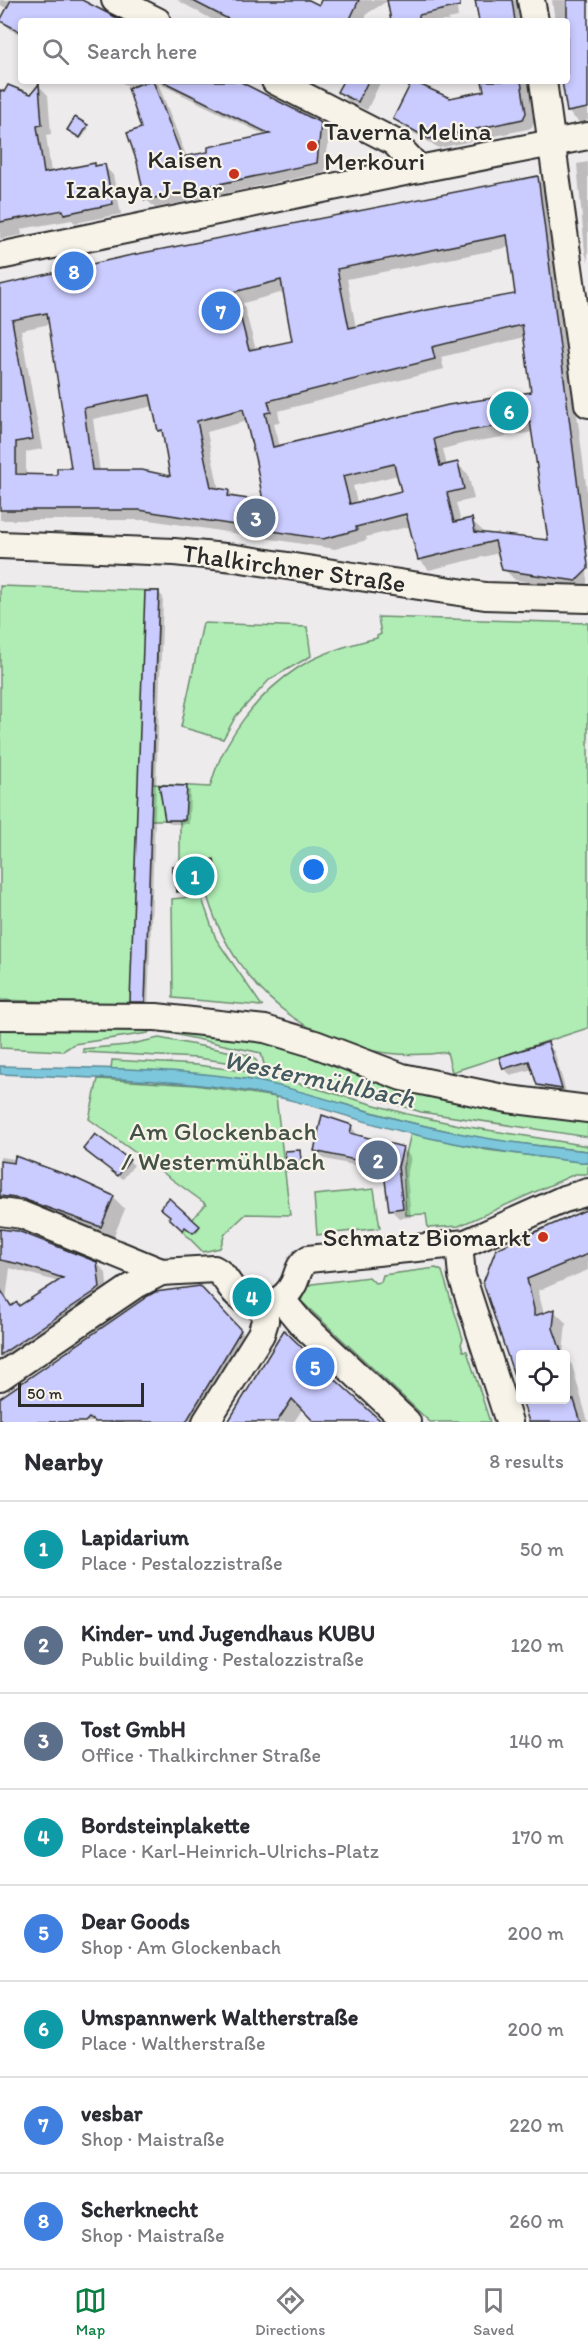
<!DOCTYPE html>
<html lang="en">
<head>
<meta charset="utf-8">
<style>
	body { margin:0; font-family:Itim,sans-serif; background:#f2f2f3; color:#2b2b33 }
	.controls { position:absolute; right:18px; bottom:18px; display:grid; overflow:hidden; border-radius:6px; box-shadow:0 3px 9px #0003 }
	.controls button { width:54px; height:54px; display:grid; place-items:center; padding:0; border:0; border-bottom:2px solid #e1e1e2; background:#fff; color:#2b2b33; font:30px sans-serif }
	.scale { position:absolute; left:18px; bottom:15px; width:126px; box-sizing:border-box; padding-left:6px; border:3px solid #2b2b2b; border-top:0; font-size:16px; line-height:21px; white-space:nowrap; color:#2b2b2b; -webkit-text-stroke:4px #f7f3e8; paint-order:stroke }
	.you { position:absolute; left:314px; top:870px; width:21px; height:21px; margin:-15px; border:4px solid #fff; border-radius:50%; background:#1a73e8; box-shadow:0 0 0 9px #1a73e833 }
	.badge { display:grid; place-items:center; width:39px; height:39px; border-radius:50%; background:#0b8043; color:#fff; font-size:20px; font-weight:700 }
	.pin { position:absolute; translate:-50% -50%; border:3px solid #fff; box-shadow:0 2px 6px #0006 }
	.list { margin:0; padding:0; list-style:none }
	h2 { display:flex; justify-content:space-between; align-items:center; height:78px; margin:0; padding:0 24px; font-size:26px }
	h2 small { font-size:20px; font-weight:400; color:#7c7c81 }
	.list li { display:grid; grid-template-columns:39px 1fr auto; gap:18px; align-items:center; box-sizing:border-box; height:96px; padding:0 24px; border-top:2px solid #e1e1e2 }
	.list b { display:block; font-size:22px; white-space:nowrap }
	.list p { margin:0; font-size:20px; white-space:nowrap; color:#7c7c81 }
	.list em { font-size:20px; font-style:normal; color:#7c7c81 }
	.icon { flex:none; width:33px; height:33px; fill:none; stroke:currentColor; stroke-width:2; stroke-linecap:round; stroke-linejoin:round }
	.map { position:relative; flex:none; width:588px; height:1422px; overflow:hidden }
	.search { position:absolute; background:#fff; box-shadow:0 3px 9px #0003; left:18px; right:18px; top:18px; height:66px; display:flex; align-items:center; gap:15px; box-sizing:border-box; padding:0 21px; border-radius:6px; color:#7c7c81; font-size:22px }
	.sheet { height:846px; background:#fff }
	nav { display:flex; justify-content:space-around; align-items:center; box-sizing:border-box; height:84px; border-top:2px solid #e1e1e2; background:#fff; font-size:16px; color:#7c7c81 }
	nav a { display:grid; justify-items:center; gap:3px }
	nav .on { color:#0b8043 }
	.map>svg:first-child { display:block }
	.green { fill:#afedb4; stroke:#6d8c70; stroke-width:1.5 }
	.water { fill:#7cc7dc; stroke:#5c8995; stroke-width:1.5 }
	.shadow { fill:#0003; fill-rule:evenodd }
	.building { fill:#cacbfe; stroke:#2b2b2b; stroke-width:1.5; fill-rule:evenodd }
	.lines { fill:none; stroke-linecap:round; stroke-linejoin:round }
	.minor-casing { stroke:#2b2b2b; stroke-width:30 }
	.minor { stroke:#f7f3e8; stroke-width:26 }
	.poi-dot { fill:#c8321e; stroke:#f7f3e8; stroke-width:2 }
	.labels { text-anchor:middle; stroke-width:4.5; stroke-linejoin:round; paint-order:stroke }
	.poi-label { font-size:26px; fill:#2b2b2b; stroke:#f7f3e8; text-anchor:end }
	.street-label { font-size:26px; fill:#2b2b2b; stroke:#f7f3e8 }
	.park-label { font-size:26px; fill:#455246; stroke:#f7f3e8 }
	.water-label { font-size:27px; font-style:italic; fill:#435a60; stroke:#f7f3e8 }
</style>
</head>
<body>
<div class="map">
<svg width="588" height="1422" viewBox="0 0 588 1422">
	<rect width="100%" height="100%" fill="#eeebec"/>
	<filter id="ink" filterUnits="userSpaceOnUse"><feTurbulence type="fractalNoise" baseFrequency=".0167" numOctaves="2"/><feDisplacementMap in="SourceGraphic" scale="12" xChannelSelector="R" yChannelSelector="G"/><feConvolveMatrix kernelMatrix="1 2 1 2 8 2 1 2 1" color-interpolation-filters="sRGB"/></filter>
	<g filter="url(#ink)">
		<g class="green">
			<path d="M0,586l159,5 -6,193 57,3c13,-48 47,-93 89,-120 24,-15 52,-23 78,-29v-2l4,-2 -3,-17 210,6v405l-136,44 -5,-20c-114,17 -213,-53 -242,-164l-28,4 -5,-26 8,-2v-44h-29l-6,185 -145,-5z"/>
			<path d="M203,623l104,4 4,29 -41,23 -34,37 -13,23 -42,-12z"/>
			<path d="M201,896l15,43 46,67 -89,-8 -1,-99z"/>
			<path d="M0,1024l152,4 -4,5 -74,11 -11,7 -63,-3z"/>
			<path d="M164,1027l51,4 373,83v23l-167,-25 -104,-32 -52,-12 -4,-15 -97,-21z"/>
			<path d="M159,1038l94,18 4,6 -2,4 -58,-8 -114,-6v-3l44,-4z"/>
			<path d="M112,1060l85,5 68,9 142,40 62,13 119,19v5l-101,-11 -83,-19 -111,-31 -47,-11 -135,-10z"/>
			<path d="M98,1079l97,6 81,12 14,118 -44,-1 -21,20 -5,14 -17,4 -21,-21 24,-27 -117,-85z"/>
			<path d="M411,1133l76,17 101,13v11h-13l-116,52 -31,2 -2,-14 -20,1 -3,-48z"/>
			<path d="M374,1189l6,39 -63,7 -3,-40z"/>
			<path d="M436,1268l6,3 21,68 -2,5 2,7h4l23,71h-60l-129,-121 6,-15 5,-2 57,-7 6,6 6,-1 2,-7z"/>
		</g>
		<path class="water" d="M0,1066c81,2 165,1 245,13 54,9 106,29 159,42 61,15 122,25 184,30v12c-62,-7 -124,-16 -184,-31 -53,-13 -104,-33 -159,-41 -80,-13 -164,-13 -245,-17z"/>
		<g class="shadow">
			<path d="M0,0h78l42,21h-99v14l-10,-5 -9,-9 6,-12 -8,-4z"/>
			<path d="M177,0h129l14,7 3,-7h66l-21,13 -5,8h-137l-5,-3 -2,3h-4z"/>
			<path d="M389,0h67l2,17 -10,2 1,2h-57z"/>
			<path d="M476,0h44l3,21h-43z"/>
			<path d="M552,0h36v120l-9,2 -11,-10 -4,-31h3v-60h-12z"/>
			<path d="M118,81h116l86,43 9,9 -4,39 -170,36 -9,-9 -3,-70 -14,-43zM158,83l109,53 -80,22z"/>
			<path d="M344,81h37l-14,29 -19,-9 -9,-9z"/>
			<path d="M484,81h44l6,42 -2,5 -93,20 -34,-20 -10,-9 54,-19 36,-8z"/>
			<path d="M39,86l9,9 3,39 -5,1 5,38 43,-9 3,3 7,-1 9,9 8,39 -46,9 -3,-3 -51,9 1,6 -22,4v-150l31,6z"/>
			<path d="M76,119l13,9 -7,10 -11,-7z"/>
			<path d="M588,162v100l-3,-10 -8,-88z"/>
			<path d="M538,178l10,10 40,312 -1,91 -72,-11 -11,-11 -5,-16 -70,17 -10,-11 -8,-33 -45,11 1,3 -32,9 -185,-29h-150v-234zM510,247l7,48 -161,33 -9,-49zM284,292l10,50 -38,8 -13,-47zM50,324l23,145 -15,7h-32v-24l16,-3 -21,-119zM525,337l8,56 -253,54 -6,-23 6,-2 -2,-11 166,-42 -3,-12zM154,406l5,24 6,6 7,42 -72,-6 -7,-53zM247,421l18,82 -29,-5 -7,-7 -10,-1 -12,-58zM534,432l16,110 -67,-7 -1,-5 -11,-10 -10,2 -5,-19 18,-4 -6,-25 -11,-10 -10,2 -4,-17 22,-6zM398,475l4,17 -45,11 -4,-17z"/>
			<path d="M159,593l4,4 -15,409h-12l-4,-5z"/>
			<path d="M186,787l4,4 -1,33h-18l-5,-5z"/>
			<path d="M214,861l5,26 -39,6 -2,-2z"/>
			<path d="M547,1044l7,7 13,44 -22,-3 -7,-7 -5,-16 -22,6 -7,-6z"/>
			<path d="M351,1126l8,11 43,11 9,9 -4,19 4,41 -12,1 -9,-9 -4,-37 -61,-13 -9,-9z"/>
			<path d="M96,1136l38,29 -11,14 -33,-26z"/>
			<path d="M299,1151l4,19 -13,2 -1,-2z"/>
			<path d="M0,1157l21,3 92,37 12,12 -12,29 -77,-28 -36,-5z"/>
			<path d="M169,1200l31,28 -4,6 -9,-7 -3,4 -14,-13z"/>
			<path d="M588,1210v60l-50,21 6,23 10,-3 12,12 -3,31h-43v38l-36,-109z"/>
			<path d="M0,1230l97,33 9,10 2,24 -108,73zM10,1268l49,14 -39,25 -7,-1 -7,-7z"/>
			<path d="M210,1298l40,42 -50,82h-200v-22z"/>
			<path d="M284,1332l96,90h-67l1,-2 -11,-12 -9,14h-65z"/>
			<path d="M566,1358l6,7 16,57h-58l-7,-22h43z"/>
		</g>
		<g class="building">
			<path d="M11,0h71l41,21h-102v11l-21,-11z"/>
			<path d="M191,0h118l10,5 2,-5h38l-10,21h-117z"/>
			<path d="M387,0h73v6l-41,9v6h-28z"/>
			<path d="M475,0h37l3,21h-36z"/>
			<path d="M567,0h21v108l-21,4 -5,-31h5z"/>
			<path d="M149,81h4l29,76 26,-5v-5l62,-13 -108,-53h77l82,42 -4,40 -172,37 -8,-38 -10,-29 14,-5 -13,-40z"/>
			<path d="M343,81h25l-10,21 -21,-10z"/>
			<path d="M412,81l38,17 34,-7 -2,-10h39l5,32 -3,6 -94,20 -36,-20z"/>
			<path d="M39,84l3,41 -5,1 7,47 51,-10v3l10,-2 8,40 -49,10 -1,-4 -63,12v-132l4,2 4,-7 23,9z"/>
			<path d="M75,117l13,8 -8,13 -13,-8z"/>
			<path d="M538,176l50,389v4l-12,12 -74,-11 -7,-29 -77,19 -12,-46 -50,13 1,3 -34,9 -184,-29h-139v-225l127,-29zM507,235l8,59 -88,16 -78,18 -12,-59zM281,280l11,61 -43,9 -15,-58zM47,313l24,155h-14v7l-41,-1v-32l17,-3 -21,-119zM522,325l9,67 -83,13 -175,42 -8,-34 6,-1 -3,-11 167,-42 -3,-12zM150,395l8,36 4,-1 8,46 -28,-6h-50l-8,-62zM243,409l13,53 7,39 -35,-5 1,-6 -18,-3 -14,-66zM530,421l18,119 -73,-8 -3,-14 -18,4 -7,-29 17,-4 -6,-27 -18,4 -6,-27 20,-6zM394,464l7,27 -51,13 -7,-28z"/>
			<path d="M145,591h14l-14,411h-15z"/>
			<path d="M159,785l28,1 -2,34h-20z"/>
			<path d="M214,859l4,26 -41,7 -5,-26z"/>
			<path d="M548,1042l14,47 -25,-4 -8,-24 -26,8 -4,-12z"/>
			<path d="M322,1115l30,10 -2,8 53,14 -5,20 5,41 -14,2 -6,-44 -69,-15z"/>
			<path d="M95,1134l35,26 -12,16 -35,-27z"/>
			<path d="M300,1150l2,19 -15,2 -2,-20z"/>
			<path d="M15,1156l60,22 39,18 -13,31 -78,-28 -23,-3v-35l14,2z"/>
			<path d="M169,1198l31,28 -7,7 -8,-6 -3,3 -13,-12 1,-2 -10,-8z"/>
			<path d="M588,1209v45l-61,25 7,30v7l21,-7 -2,19 9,26h-42v32l-2,1 -35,-104 13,-34z"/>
			<path d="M0,1229l18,2 79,31 3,26 -100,67v-66l11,17 6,-4 2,4 44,-28 -44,-14 -19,-4z"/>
			<path d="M200,1286l41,44 -55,92h-91l-6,-4 -4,4h-85v-24l148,-102 7,-4z"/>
			<path d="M284,1330l43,42 55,50h-68l-22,-23 -15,23h-49z"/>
			<path d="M522,1400h52l7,22h-52z"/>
		</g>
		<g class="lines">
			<defs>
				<g id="minor">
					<path d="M115,0l42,21"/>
					<path d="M531,0l4,21"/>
					<path d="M275,81l119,61 25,27"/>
					<path d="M543,81l45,323"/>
					<path d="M0,256l419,-87 169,-33"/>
					<path d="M0,545l174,7 61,6 250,38 103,3"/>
					<path d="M0,1016l156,1 109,12 50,15 87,33 106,22 80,10"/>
					<path d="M0,1212l22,3 139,57 53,-3c13,6 16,23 29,30 20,12 41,4 51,-16 4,-9 5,-19 14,-24l158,-16 98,-44 24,-7"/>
					<path d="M459,1244l3,32 47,146"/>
					<path d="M281,1299l20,24 106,99"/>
					<path d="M0,1377l132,-90 29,-15"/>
					<path d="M206,1422l55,-88 4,-13v-16"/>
				</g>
			</defs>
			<use href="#minor" class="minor-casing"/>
			<use href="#minor" class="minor"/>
		</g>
	</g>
	<g class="poi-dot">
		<circle cx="312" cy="146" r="6"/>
		<circle cx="234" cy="174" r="6"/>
		<circle cx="543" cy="1237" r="6"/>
	</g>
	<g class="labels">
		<g class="poi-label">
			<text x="324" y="140" text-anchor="start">Taverna Melina<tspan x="324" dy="30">Merkouri</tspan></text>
			<text x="222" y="168">Kaisen<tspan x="222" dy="30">Izakaya J-Bar</tspan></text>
			<text x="531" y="1246">Schmatz Biomarkt</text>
		</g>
		<g class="street-label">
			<text transform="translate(294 568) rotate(8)" y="9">Thalkirchner Straße</text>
		</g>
		<g class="park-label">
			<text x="223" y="1140">Am Glockenbach<tspan x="223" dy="30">/ Westermühlbach</tspan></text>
		</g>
		<g class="water-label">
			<text transform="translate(319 1079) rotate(12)" y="9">Westermühlbach</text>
		</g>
	</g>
</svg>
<div class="controls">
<button><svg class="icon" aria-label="locate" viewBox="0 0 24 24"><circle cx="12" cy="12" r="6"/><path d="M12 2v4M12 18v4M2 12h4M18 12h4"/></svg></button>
</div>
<div class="scale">50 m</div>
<div class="you"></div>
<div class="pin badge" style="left:195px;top:876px;background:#0f9aa8">1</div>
<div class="pin badge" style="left:378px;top:1160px;background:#5c6f8a">2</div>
<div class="pin badge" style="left:256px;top:518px;background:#5c6f8a">3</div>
<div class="pin badge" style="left:252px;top:1297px;background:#0f9aa8">4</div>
<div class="pin badge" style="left:315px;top:1367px;background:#3f7fe0">5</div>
<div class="pin badge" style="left:509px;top:411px;background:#0f9aa8">6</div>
<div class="pin badge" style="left:221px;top:311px;background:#3f7fe0">7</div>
<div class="pin badge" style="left:74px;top:271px;background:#3f7fe0">8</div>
<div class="search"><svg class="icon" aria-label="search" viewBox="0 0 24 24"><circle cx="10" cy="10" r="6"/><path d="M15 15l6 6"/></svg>Search here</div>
</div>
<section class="sheet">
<h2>Nearby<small>8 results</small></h2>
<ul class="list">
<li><span class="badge" style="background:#0f9aa8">1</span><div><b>Lapidarium</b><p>Place · Pestalozzistraße</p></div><em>50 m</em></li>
<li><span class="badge" style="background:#5c6f8a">2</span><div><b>Kinder- und Jugendhaus KUBU</b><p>Public building · Pestalozzistraße</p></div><em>120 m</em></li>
<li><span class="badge" style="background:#5c6f8a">3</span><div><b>Tost GmbH</b><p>Office · Thalkirchner Straße</p></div><em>140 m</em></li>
<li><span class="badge" style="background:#0f9aa8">4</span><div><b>Bordsteinplakette</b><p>Place · Karl-Heinrich-Ulrichs-Platz</p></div><em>170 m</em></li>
<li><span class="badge" style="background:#3f7fe0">5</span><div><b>Dear Goods</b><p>Shop · Am Glockenbach</p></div><em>200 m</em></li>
<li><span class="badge" style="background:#0f9aa8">6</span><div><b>Umspannwerk Waltherstraße</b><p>Place · Waltherstraße</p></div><em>200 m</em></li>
<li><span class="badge" style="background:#3f7fe0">7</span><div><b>vesbar</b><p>Shop · Maistraße</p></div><em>220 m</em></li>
<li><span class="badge" style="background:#3f7fe0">8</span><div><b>Scherknecht</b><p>Shop · Maistraße</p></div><em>260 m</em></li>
</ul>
</section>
<nav>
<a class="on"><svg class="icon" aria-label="map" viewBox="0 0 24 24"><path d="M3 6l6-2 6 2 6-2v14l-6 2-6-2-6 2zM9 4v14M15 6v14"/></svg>Map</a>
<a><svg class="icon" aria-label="directions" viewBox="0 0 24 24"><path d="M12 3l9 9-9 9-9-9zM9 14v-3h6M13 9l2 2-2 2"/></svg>Directions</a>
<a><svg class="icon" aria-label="saved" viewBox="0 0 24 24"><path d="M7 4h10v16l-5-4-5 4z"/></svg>Saved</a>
</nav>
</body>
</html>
